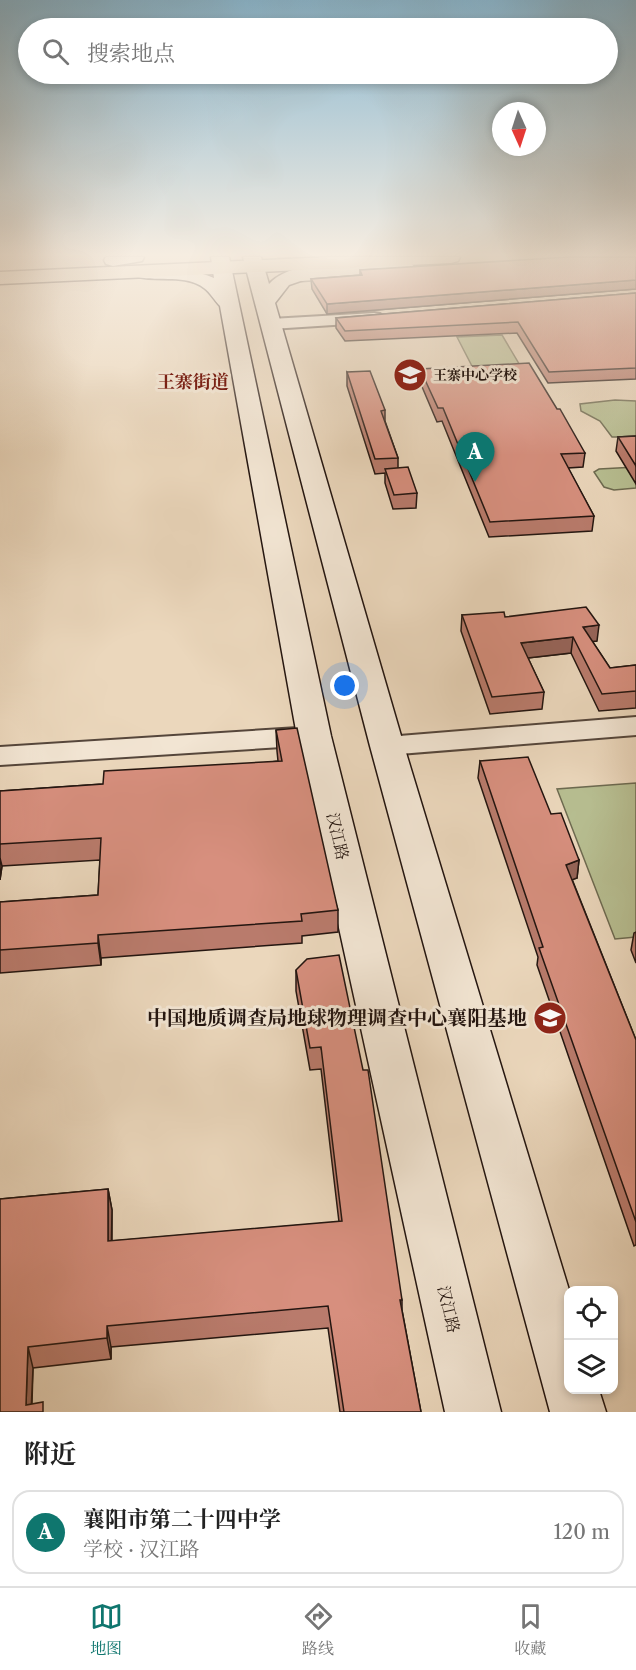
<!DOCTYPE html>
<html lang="zh">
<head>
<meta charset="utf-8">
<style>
	body { margin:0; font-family:"Libre Caslon Text","Noto Serif SC",serif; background:#f6f6f6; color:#222 }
	.controls { position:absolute; right:18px; bottom:18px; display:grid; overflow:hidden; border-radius:12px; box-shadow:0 3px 9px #0003 }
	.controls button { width:54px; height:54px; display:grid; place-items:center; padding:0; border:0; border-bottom:2px solid #e0e0e0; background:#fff; color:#222; font:30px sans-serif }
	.compass { position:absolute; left:492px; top:102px; width:54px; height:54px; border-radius:50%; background:#fff; box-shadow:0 3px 9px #0003; rotate:177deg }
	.you { position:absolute; left:345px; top:686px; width:21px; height:21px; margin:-15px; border:4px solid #fff; border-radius:50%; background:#1a73e8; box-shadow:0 0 0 9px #1a73e833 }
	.badge { display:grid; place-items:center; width:39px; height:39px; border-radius:50%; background:#0f766e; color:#fff; font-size:20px; font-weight:700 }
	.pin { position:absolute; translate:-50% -50px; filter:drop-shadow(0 2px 3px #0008) }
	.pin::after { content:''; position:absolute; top:32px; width:21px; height:18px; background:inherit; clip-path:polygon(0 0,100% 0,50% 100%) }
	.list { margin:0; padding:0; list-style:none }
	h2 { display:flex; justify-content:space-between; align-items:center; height:78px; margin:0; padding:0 24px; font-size:26px }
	h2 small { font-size:20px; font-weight:400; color:#767676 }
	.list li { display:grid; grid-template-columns:39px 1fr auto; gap:18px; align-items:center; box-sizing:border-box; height:84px; margin:0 12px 12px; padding:0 12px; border:2px solid #e0e0e0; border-radius:18px }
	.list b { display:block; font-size:22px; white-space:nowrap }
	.list p { margin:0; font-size:20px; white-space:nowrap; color:#767676 }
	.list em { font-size:20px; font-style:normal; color:#767676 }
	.icon { flex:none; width:33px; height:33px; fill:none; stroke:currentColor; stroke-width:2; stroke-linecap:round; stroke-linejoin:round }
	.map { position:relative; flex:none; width:636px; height:1412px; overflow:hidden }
	.search { position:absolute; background:#fff; box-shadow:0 3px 9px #0003; left:18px; right:18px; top:18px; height:66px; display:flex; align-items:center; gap:15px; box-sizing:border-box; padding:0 21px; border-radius:33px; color:#767676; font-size:22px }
	.sheet { height:174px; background:#fff }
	nav { display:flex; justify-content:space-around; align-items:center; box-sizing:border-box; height:84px; border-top:2px solid #e0e0e0; background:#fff; font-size:16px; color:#767676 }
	nav a { display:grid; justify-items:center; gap:3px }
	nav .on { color:#0f766e }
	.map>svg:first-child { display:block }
	.green { fill:#b7be91; stroke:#6d6a50; stroke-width:1.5 }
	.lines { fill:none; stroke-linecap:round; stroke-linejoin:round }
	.minor-casing { stroke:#55463b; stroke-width:4 }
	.tertiary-casing { stroke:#55463b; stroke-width:3 }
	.secondary-casing { stroke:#231510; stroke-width:3 }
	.primary-casing { stroke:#231510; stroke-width:3 }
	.minor { fill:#f2e5d3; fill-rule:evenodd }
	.tertiary { fill:#f2e5d3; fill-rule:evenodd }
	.secondary { fill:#f2e5d3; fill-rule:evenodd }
	.primary { fill:#ebd7bc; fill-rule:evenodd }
	.wall { fill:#b97b6c; stroke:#231510; stroke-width:1.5 }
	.shaded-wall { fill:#966458; stroke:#231510; stroke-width:1.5 }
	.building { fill:#d78f7e; stroke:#231510; stroke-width:1.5 }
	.labels { text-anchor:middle; stroke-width:6; stroke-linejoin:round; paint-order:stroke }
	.far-poi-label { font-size:14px; font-weight:bold; fill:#231510; stroke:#f2e5d3; text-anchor:start }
	.street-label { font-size:16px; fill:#231510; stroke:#f2e5d3 }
	.far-district-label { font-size:18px; font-weight:bold; fill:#7a1f14; stroke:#f2e5d3 }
	.near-poi-label { font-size:20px; font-weight:bold; fill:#231510; stroke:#f2e5d3; text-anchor:end }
</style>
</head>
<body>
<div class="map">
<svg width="636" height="1412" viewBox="0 0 636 1412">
	<rect width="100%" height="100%" fill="#ebd7bc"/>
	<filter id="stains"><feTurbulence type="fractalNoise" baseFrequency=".00333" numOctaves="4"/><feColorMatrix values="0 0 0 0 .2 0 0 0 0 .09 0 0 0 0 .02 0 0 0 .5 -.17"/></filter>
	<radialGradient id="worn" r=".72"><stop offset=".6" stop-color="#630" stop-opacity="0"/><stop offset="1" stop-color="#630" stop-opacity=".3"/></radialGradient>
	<g class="green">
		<path d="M502,335l19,32 -47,3 -17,-33z"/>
		<path d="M615,400l21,1v36h-24l-12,-16 -19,-10 -1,-7z"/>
		<path d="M636,467v21l-22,2 -10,-3 -10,-15 5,-3z"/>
		<path d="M636,783v154l-21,2 -58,-150z"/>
	</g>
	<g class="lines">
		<defs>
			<g id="minor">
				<path d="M374,313l6,1 3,4 -3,4 -109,7 -6,-1 -3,-4 3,-4 6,-1z"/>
				<path d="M636,717v18l-249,20 -10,-2 -5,-7 5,-7 10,-2z"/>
				<path d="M314,727l10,3 5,6 -5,6 -10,3 -314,20v-18z"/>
			</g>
			<path id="tertiary" d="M405,262l7,2 3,4 -3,4 -110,9 -7,-2 -3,-4 3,-4 7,-2z"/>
			<g id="secondary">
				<path d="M106,257h38l-2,4 -29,5 -7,-2 -2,-4z"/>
				<path d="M211,257h18l102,479 170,676h-56l-148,-676 -77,-430c-5,-5 -10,-14 -16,-18 -18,-14 -45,-6 -66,-11l-3,-4 3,-4c25,-6 53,0 76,9z"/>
				<path d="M243,257h18l8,27c17,-20 77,-27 103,-27l2,4 -2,4 -54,10 -29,10 -14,18 129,443 165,544 -1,100h31l7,22h-56l-180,-666z"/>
			</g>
			<path id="primary" d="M329,257h131l-2,4 -7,2 -451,21v-12z"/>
		</defs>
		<use href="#minor" class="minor-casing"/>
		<use href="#tertiary" class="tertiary-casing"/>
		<use href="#secondary" class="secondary-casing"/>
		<use href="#primary" class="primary-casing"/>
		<use href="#minor" class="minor"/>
		<use href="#tertiary" class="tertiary"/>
		<use href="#secondary" class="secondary"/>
		<use href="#primary" class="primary"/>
	</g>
	<g class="wall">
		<path d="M636,257v32l-309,25 -15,-25 -1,-10 49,-4v-5z"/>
		<path d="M636,293v86l-88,4 -31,-50 -172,8 -9,-13v-10z"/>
		<path d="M420,369l165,84 -2,14 -15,1 26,48 -2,15 -103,6 -47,-116 -5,1 -17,-40z"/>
		<path d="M347,372l38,38v11l13,37v10l19,25 -1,15 -23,1 -8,-26v-10l-10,1 -28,-88z"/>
		<path d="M636,436v48l-20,-33 2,-14z"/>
		<path d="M462,615l43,2 92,24h-5l18,27 26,-3v43l-37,3 -28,-58 -43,5 16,34 -2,17 -52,5 -29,-83z"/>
		<path d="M276,730l62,180v22l-36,4v7l-201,15v7l-101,8v-71l98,-7 2,-35 -98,6 -2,14v-89l103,-7 175,-23 -1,-10z"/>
		<path d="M480,761l71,53 28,46 -2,18 -5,1 64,161v205l-2,1 -97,-281 1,-8 -60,-179z"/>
		<path d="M636,932v31l-5,-13 3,-17z"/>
		<path d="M296,970l106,330v10l19,102h-81l-12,-84 -217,19v12l-78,9 -1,36 -32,8v-213l108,-10 4,21v31l227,-19 -18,-153 -11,1 -14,-79z"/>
	</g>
	<g class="shaded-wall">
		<path d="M636,280v9l-309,25v-10z"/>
		<path d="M599,625l-2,16 -17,2 3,-16z"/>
		<path d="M573,637l-2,16 -52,6 2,-16z"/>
		<path d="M0,858l2,8 -2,14z"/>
		<path d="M579,860l-2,18 -13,5 2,-18z"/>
		<path d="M98,935l3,23v7l-3,-22z"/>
		<path d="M108,1189l4,21 -1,53 -3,-22z"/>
		<path d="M107,1326l4,21v12l-4,-21z"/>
		<path d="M28,1347l5,21 -2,44 -5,-7z"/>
	</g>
	<g class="building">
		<path d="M568,257h68v23l-309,24 -16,-25 51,-4 -2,-5z"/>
		<path d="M636,293v75l-87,4 -31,-50 -173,9 -9,-13z"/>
		<path d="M529,363l28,46h3l25,44 -24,1 33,62 -104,6 -47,-114h-5l-18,-39z"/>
		<path d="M370,371l15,39 -4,1 17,47 -23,1 -28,-87z"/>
		<path d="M636,436v30l-18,-29z"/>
		<path d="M408,467l9,26 -23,2 -9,-26z"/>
		<path d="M586,607l13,18 -16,2 27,41 26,-3v26l-34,3 -29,-57 -52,6 23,49 -52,5 -30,-82 42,-3 1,5z"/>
		<path d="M297,728l41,182 -37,4 1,7 -204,14v8l-98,7v-48l98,-7 3,-57 -101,6v-53l103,-7 1,-13 178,-10 -6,-31z"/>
		<path d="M528,757l23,57 10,-1 18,47 -13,5 70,175v182l-97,-274 4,-1 -63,-186z"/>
		<path d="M339,955l24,115h5l34,230h-2l21,112h-77l-16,-106 -221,20v12l-79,9 -2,58 17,-3v10h-43v-213l108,-10v52l234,-20 -21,-174 -11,1 -14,-78 11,-11z"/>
	</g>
	<linearGradient id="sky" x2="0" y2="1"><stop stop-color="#88b6cf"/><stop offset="0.56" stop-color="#f6ede1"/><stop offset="1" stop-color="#f6ede1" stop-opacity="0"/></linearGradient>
	<rect width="636" height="455" fill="url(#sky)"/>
	<defs>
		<symbol id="school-disc" viewBox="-11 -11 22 22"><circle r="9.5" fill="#8f2418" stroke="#f2e5d3"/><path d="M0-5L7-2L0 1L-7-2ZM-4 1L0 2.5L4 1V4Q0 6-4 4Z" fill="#fff"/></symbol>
		<symbol id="university-disc" viewBox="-11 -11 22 22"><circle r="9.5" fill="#8f2418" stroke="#f2e5d3"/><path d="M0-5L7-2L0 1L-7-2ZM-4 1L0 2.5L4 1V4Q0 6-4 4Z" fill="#fff"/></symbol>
	</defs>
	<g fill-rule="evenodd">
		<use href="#school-disc" x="391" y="356" width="38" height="38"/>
		<use href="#university-disc" x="531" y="999" width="38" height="38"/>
	</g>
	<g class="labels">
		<g class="far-poi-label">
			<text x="433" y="380">王寨中心学校</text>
		</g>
		<g class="street-label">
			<text transform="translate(338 836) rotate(77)" y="6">汉江路</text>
			<text transform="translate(449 1309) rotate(77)" y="6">汉江路</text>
		</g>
		<g class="far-district-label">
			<text x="193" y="388">王寨街道</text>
		</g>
		<g class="near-poi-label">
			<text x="527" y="1025">中国地质调查局地球物理调查中心襄阳基地</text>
		</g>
	</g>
	<rect width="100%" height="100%" filter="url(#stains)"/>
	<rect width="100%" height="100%" fill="url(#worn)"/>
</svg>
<div class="controls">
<button><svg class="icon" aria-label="locate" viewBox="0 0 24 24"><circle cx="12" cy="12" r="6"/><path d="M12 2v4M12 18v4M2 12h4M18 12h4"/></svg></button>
<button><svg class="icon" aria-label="layers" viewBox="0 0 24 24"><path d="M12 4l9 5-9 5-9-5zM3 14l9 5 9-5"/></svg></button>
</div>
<svg class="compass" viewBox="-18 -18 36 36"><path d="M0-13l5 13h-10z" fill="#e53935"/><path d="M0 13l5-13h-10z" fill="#767676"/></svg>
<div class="you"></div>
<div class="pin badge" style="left:475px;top:482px">A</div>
<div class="search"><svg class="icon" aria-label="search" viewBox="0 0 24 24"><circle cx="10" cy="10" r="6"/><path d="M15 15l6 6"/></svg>搜索地点</div>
</div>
<section class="sheet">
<h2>附近<small></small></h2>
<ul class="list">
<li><span class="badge">A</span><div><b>襄阳市第二十四中学</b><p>学校 · 汉江路</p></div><em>120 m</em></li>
</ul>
</section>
<nav>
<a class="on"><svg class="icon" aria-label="map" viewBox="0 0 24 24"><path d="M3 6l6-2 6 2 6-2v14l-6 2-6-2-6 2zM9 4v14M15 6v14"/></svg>地图</a>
<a><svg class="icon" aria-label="directions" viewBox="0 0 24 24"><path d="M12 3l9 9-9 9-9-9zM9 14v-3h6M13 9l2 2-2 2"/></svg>路线</a>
<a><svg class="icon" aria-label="saved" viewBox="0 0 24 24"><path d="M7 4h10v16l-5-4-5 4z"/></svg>收藏</a>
</nav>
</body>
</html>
